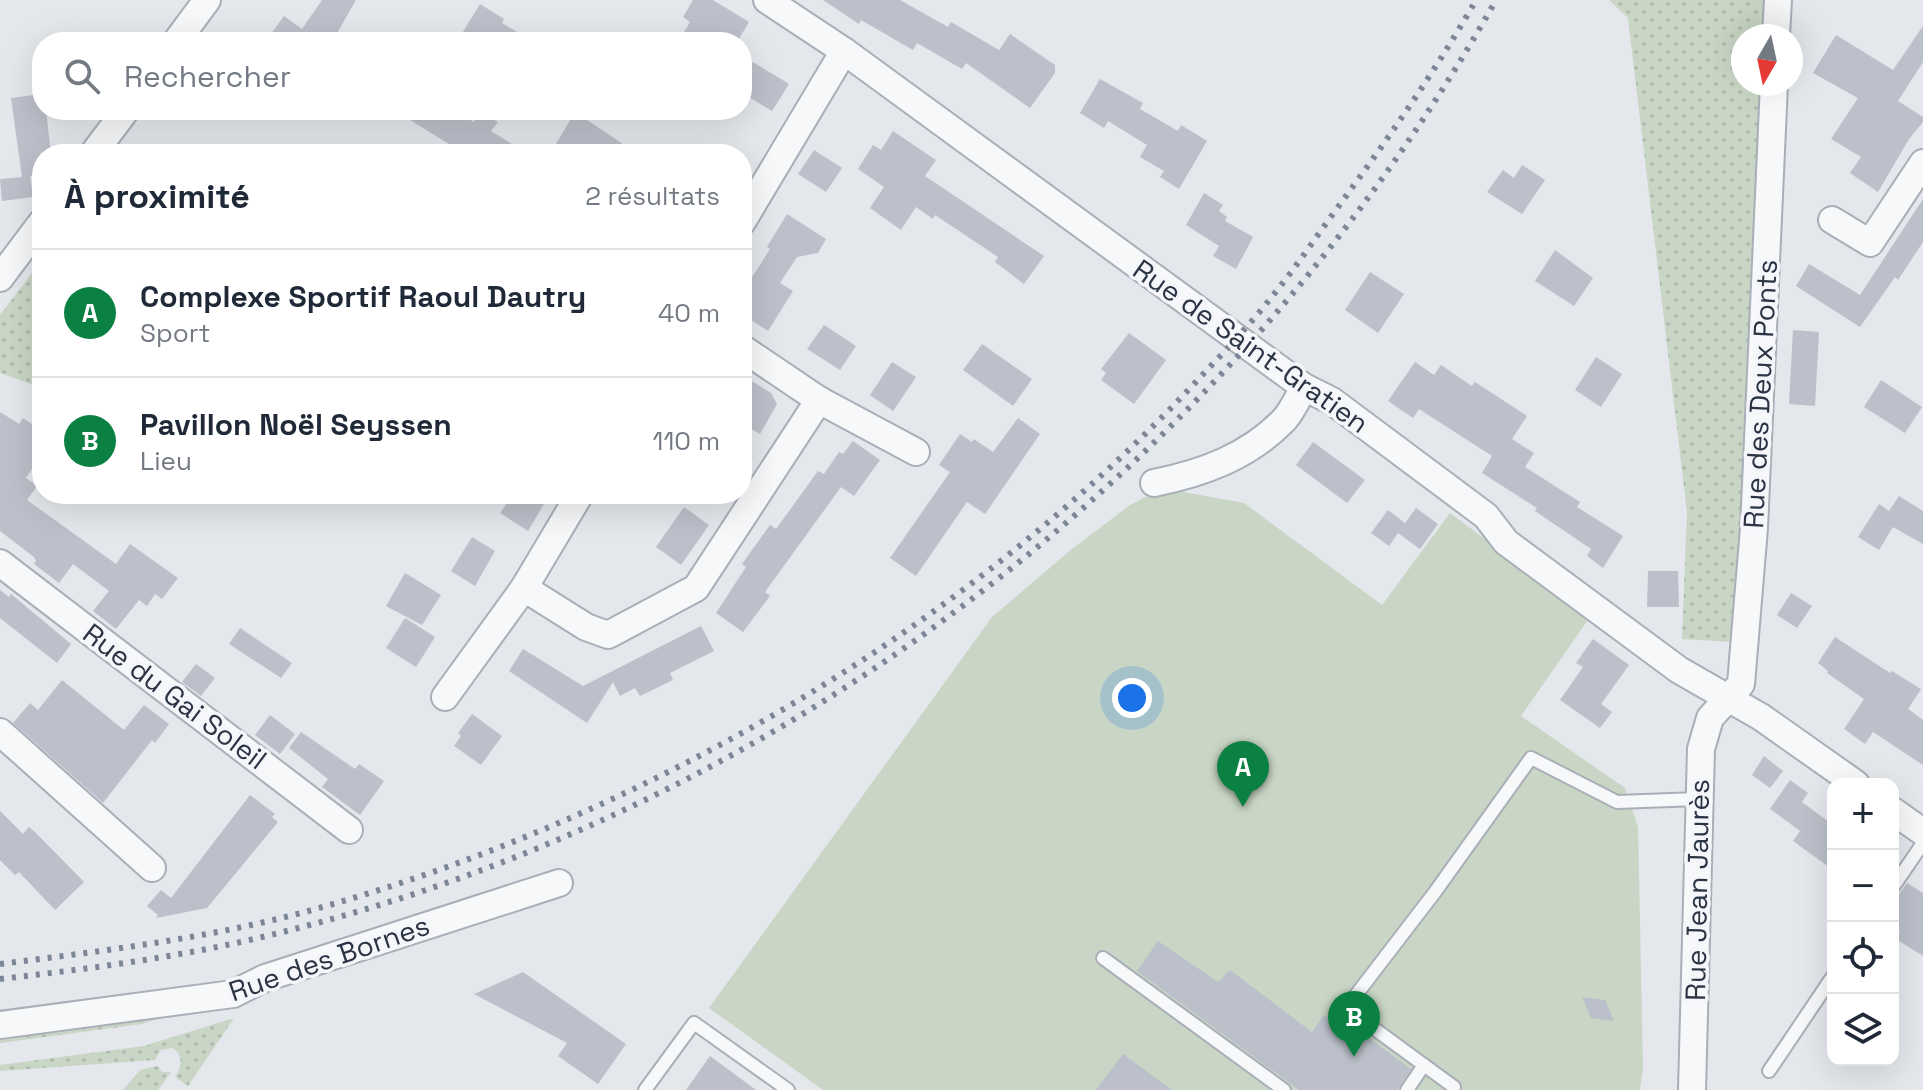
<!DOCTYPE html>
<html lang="fr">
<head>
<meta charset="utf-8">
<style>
	body { margin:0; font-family:"Space Grotesk",sans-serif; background:#f2f2f3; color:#1f2937 }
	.controls { position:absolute; right:24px; bottom:24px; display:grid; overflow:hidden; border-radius:16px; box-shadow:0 8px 32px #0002 }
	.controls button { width:72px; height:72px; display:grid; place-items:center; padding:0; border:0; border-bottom:2px solid #e0e1e3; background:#fff; color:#1f2937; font:40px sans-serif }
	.compass { position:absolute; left:1731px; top:24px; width:72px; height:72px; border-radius:50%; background:#fff; box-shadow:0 8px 32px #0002; rotate:189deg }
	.you { position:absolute; left:1132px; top:698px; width:28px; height:28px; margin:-20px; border:6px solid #fff; border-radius:50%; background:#1a73e8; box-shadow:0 0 0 12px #1a73e833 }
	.badge { display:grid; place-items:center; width:52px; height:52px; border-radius:50%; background:#0b8043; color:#fff; font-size:26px; font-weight:700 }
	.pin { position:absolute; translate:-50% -66px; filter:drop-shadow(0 2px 4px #0008) }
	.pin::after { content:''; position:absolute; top:42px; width:28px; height:24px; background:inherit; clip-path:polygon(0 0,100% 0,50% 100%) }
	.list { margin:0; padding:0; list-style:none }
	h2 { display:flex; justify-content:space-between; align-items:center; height:104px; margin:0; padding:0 32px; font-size:34px }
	h2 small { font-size:26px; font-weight:400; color:#747a83 }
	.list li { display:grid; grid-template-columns:52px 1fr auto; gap:24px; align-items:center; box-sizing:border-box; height:128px; padding:0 32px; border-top:2px solid #e0e1e3 }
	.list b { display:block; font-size:30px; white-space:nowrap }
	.list p { margin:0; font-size:26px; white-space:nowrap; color:#747a83 }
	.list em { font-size:26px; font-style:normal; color:#747a83 }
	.icon { flex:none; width:44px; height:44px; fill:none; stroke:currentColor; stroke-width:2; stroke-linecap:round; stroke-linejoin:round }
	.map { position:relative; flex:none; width:1923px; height:1090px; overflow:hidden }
	.search { position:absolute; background:#fff; box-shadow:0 8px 32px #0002; left:32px; top:32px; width:720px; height:88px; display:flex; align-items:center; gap:20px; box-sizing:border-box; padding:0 28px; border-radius:32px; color:#747a83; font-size:30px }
	.panel { position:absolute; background:#fff; box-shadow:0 8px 32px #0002; left:32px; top:144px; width:720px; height:360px; border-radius:32px }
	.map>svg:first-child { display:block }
	.grass { fill:url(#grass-dots) }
	.park { fill:#c9d6c5 }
	.building { fill:#bbc0ca }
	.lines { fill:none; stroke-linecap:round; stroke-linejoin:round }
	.lane-casing { stroke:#a9aeb7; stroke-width:16 }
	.street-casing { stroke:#a9aeb7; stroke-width:30 }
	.lane { stroke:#f7f8fa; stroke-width:12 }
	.street { stroke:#f7f8fa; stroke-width:26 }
	.rail { stroke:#7d8696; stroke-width:6; stroke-dasharray:4 8; stroke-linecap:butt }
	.labels { text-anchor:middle; stroke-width:7; stroke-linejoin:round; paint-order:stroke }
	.street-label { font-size:28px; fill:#2b3445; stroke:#f4f6f9 }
</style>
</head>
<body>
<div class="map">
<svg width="1923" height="1090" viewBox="0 0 1923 1090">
	<defs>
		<pattern id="grass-dots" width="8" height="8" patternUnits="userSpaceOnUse" patternTransform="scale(2)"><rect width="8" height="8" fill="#c9d6c5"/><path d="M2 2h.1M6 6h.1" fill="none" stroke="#adb8ab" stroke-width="1.8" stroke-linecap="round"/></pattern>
	</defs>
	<rect width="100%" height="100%" fill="#e4e7ec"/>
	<g class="grass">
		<path d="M1609,0h158l-1,36h-23v48h20l-21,443 -9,115 -51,-3 5,-127 -59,-494z"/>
		<path d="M42,260v128l-42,-15v-58z"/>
		<path d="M194,1007l-52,17 -142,19v-9z"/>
		<path d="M234,1018l-46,68 -13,-9c7,-11 9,-22 -3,-29l-11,2 -6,10 -155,11v-6l144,-19z"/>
		<path d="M158,1066l4,6h9l-13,18h-35l17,-20z"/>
	</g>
	<path class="park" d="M1162,488l82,15 138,102 68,-92 140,104 -69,99 104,72 13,39 5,241 -3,22h-817l-114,-82 283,-391 80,-68 58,-44z"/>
	<g class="building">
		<path d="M322,0h34l-24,42h-67l19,-26 18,13z"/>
		<path d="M693,0h20l36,22 -12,20h-59l12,-20 -7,-5z"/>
		<path d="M823,0h77l48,27 3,-5 48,28 11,-16 45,31v8l-25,35 -64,-45 -4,6 -45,-26 -4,7 -52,-30 -2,4z"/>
		<path d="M480,4l24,15 -2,4 32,19h-60l-13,-7z"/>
		<path d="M1923,26v36l-25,39 25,16v5l-14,17 -31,53 -28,-19 11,-16 -30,-18 27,-41 -45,-25 23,-38 57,35z"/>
		<path d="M753,62l36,22 -17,27 -30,-18v-13z"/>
		<path d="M1100,79l43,24 -3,6 38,22 3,-6 26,16 -28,48 -19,-12 4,-6 -24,-14 7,-12 -39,-24 -4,7 -24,-15z"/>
		<path d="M42,94v16h4l5,44h-9v20l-12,2 3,21 -31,4 -2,-22 22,-2 -11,-79z"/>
		<path d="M394,110h59l21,12 6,-11 18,11 -7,9 37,23h-63z"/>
		<path d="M575,112l63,42h-88z"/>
		<path d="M893,131l43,29 -11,16 119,80 -20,28 -29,-22 3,-5 -63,-42 -2,4 -17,-12 -15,23 -31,-22 14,-21 -26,-18 15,-24 8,5z"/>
		<path d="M814,150l28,18 -16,24 -28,-18z"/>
		<path d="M1522,165l23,15 -23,34 -35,-22 16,-22 11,8z"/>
		<path d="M1204,193l19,12 -4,6 8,6 -2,4 28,16 -17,32 -23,-13 6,-10 -33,-21z"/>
		<path d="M1923,199v43l-25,38 -3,-3 -35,50 -64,-41 13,-22 51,31z"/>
		<path d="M787,214l39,25 -8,14 -21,4 -17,26 13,8 -25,40 -26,-17v-21l28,-44 -3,-2z"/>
		<path d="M1555,250l38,28 -19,28 -39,-25z"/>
		<path d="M1370,272l34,22 -26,39 -33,-23z"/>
		<path d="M824,325l32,21 -16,24 -33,-21z"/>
		<path d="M1793,330l26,2 -4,74 -26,-2z"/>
		<path d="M1129,333l37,27 -32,44 -33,-24 5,-7 -5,-4z"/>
		<path d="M982,344l50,35 -19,27 -50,-36z"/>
		<path d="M1596,357l26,17 -21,33 -26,-17z"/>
		<path d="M892,362l24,15 -23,34 -23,-16z"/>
		<path d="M1415,362l19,13 7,-10 31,21 3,-4 52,34 -15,23 22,14 -9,14 55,35 -3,5 46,29 -20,32 -16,-12 4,-7 -56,-38 2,-3 -55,-35 10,-17 -73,-47 -6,9 -25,-17z"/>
		<path d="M750,380l21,13 6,11 -17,30 -18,-10v-32z"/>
		<path d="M1881,380l41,27 -17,26 -41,-26z"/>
		<path d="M0,412l19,12 4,-6 19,13v23l-16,24 11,8 -10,14 89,64 14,-20 48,34 -16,21 -7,-5 -8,12 -8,-6 -23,29 -23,-18 16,-20 -36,-27 -14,19 -25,-19 2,-3 -2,-4 -34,-26z"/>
		<path d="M1018,418l22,16 -55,80 -18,-12 -51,74 -26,-18 60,-86 -11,-7 21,-31 12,8 2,-3 19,13z"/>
		<path d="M853,441l27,19 -26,36 -13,-9 -76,105 5,4 -27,36 -27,-19 30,-46 -4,-3 28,-39 6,4 42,-58 6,3 15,-22 4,2z"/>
		<path d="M1313,442l52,38 -18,23 -51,-38z"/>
		<path d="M513,494h37l-22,37 -28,-18z"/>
		<path d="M1899,496l24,15v33l-30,-17 -14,23 -21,-13 21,-33 10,7z"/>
		<path d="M684,507l25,18 -28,40 -25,-18z"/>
		<path d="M1416,508l22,16 -18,25 -22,-16z"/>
		<path d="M1388,510l17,13 -16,23 -18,-13z"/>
		<path d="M472,537l23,14 -20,35 -24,-15z"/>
		<path d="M1648,571h30l1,36h-32z"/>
		<path d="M405,573l36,22 -19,30 -36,-19z"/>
		<path d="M0,590l9,7 2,-3 60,50 -14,19 -57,-45z"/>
		<path d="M1791,593l21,13 -15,22 -20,-13z"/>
		<path d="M405,618l30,19 -19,30 -30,-19z"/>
		<path d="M701,626l13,25 -44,22 3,7 -33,16 -5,-8 -15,8 -7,-14 -26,41 -78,-52 14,-22 60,37z"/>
		<path d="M240,628l52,35 -11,15 -52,-34z"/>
		<path d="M1835,637l55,36 2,-2 29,18 -13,20 15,11v45l-50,-33 -8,12 -21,-15 20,-30 -37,-26 1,-2 -10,-8z"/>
		<path d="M1593,639l36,26 -28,39 11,8 -12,16 -40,-28 23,-33 -7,-4z"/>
		<path d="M196,664l19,14 -14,18 -19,-14z"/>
		<path d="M62,680l62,50 20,-25 25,19 -14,19 -3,-3 -49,63 -90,-80 17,-20 8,7z"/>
		<path d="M472,714l30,22 -21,29 -27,-19 7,-10 -3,-3z"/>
		<path d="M270,715l25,19 -15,20 -25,-19z"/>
		<path d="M301,732l54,37 4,-5 25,17 -24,34 -38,-28 6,-8 -39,-31z"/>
		<path d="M1764,756l19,15 -13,17 -18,-13z"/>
		<path d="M1790,780l18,13 -6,9 31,23v45l-40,-29 7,-10 -30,-22z"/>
		<path d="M250,795l25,19 -3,3 6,5 -71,86 -51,10 2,-3 -11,-9 14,-16 10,8z"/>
		<path d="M0,811l23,23 6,-7 7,6 48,49 -29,28 -36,-38 -4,3 -15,-15z"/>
		<path d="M1907,883l16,10v63l-27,-17 4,-7 -7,-5v-31l7,-3z"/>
		<path d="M1158,941l60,41 12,-12 82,62 12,-17 22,17 5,-7 60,44 -14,21h-98l-162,-119z"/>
		<path d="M523,972l103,72 -28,40 -40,-28 9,-13 -93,-49z"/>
		<path d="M1582,997l23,3 9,21 -23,-3z"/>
		<path d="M1123,1054l49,36h-76z"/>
		<path d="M710,1056l46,34h-70z"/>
	</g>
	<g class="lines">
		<defs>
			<g id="lane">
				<path d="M1893,887l30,-44"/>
				<path d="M1103,958l181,132"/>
				<path d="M1769,1071l64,-95"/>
				<path d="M1454,1087l-108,-79 89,-116 96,-134 86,44 81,-3"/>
				<path d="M645,1090l49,-67 94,67"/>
				<path d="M1407,1090l17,-25"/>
			</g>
			<g id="street">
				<path d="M767,0l77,51 460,336 28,14 154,115 20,26 173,128 82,47 95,67"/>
				<path d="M1776,36l2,-36"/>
				<path d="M176,42l31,-42"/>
				<path d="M93,154l33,-44"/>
				<path d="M1832,220l38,23 53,-80"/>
				<path d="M742,222l102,-171"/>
				<path d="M0,278l42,-56"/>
				<path d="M819,400l97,52"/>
				<path d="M1154,483c49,-10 94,-26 130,-63 8,-9 14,-22 20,-33"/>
				<path d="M0,563l349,267"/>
				<path d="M524,588l62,39 22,8 88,-47 123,-188 -77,-52"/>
				<path d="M445,697l79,-109 56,-94"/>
				<path d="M0,732l152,136"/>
				<path d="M1893,811l30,21"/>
				<path d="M0,1025l233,-31 32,-16 294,-95"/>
				<path d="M1692,1090l9,-341 9,-31 31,-34 13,-156 20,-444"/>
			</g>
		</defs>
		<use href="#lane" class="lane-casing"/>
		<use href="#street" class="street-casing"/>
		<use href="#lane" class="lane"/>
		<use href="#street" class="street"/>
		<g class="rail">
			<path d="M0,964c110,-14 220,-27 326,-58 322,-92 637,-276 867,-521 29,-31 59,-62 85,-96 21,-26 40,-55 60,-82 49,-67 97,-135 138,-207"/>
			<path d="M0,979c87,-10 173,-21 258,-41 520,-122 977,-474 1238,-938"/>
		</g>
	</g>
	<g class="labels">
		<g class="street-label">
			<text transform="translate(1251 346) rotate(35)" y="10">Rue de Saint-Gratien</text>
			<text transform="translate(1760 394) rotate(-87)" y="10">Rue des Deux Ponts</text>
			<text transform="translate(175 696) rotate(37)" y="10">Rue du Gai Soleil</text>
			<text transform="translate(1697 890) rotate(-89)" y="10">Rue Jean Jaurès</text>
			<text transform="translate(329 958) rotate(-19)" y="10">Rue des Bornes</text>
		</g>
	</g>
</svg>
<div class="controls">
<button>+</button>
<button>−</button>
<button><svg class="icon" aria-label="locate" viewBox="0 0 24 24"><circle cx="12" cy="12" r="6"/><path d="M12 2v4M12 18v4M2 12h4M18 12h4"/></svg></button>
<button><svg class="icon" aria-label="layers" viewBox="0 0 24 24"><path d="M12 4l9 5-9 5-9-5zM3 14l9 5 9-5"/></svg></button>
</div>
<svg class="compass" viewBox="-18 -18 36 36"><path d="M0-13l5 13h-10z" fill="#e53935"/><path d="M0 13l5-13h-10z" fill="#747a83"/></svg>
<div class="you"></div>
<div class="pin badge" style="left:1243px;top:807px">A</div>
<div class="pin badge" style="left:1354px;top:1057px">B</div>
<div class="search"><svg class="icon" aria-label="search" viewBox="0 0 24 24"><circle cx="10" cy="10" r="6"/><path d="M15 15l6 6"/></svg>Rechercher</div>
<section class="panel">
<h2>À proximité<small>2 résultats</small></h2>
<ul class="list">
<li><span class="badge">A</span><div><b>Complexe Sportif Raoul Dautry</b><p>Sport</p></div><em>40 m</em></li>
<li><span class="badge">B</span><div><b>Pavillon Noël Seyssen</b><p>Lieu</p></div><em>110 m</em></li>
</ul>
</section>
</div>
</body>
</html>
